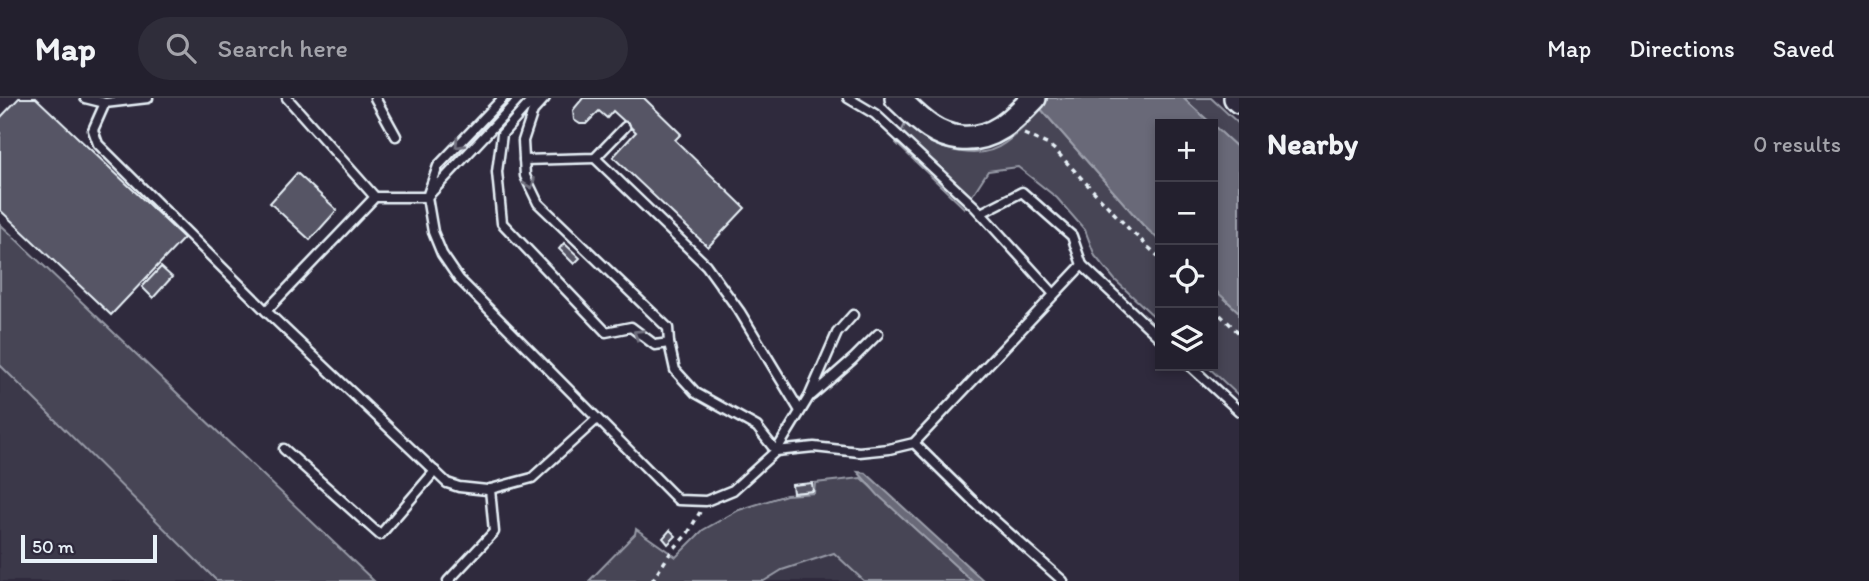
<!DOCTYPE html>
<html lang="en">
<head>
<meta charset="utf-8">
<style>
	body { margin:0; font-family:Itim,sans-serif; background:#2f2d3a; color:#f1f3f6 }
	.controls { position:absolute; right:21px; top:21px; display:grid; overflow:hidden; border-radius:0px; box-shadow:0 4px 10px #0003 }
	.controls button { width:63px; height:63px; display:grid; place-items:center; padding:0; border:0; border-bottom:2px solid #403e4a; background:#23202e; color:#f1f3f6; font:35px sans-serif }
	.scale { position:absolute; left:21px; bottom:18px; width:136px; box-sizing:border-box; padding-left:7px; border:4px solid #e8f1f8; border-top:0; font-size:19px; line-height:24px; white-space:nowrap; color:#e8f1f8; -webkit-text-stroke:5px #2f2a3d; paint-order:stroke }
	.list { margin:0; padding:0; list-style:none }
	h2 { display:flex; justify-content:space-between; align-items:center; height:91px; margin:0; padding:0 28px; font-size:30px }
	h2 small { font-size:23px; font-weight:400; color:#a3a3aa }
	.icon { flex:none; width:38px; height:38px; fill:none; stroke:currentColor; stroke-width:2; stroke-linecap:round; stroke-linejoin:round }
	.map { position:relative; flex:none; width:1239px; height:483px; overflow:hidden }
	header { display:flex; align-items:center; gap:42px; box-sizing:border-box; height:98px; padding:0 35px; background:#23202e; border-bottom:2px solid #403e4a }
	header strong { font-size:33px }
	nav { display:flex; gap:38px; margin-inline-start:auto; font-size:24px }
	.search { width:490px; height:63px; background:#2f2d3a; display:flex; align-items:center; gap:18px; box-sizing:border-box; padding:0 24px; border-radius:38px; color:#a3a3aa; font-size:26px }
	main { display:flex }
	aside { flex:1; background:#23202e }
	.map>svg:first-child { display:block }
	.built { fill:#3b3749 }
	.green { fill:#464455; stroke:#979aa6; stroke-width:2 }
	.water { fill:#696978; stroke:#9c9fab; stroke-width:2 }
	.building { fill:#575565; stroke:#e8f1f8; stroke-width:2 }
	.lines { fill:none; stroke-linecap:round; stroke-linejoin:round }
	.lane-casing { stroke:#e8f1f8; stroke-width:13 }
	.secondary-casing { stroke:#e8f1f8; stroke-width:28 }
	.path { stroke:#e8f1f8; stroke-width:3.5; stroke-dasharray:5 5; stroke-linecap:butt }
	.lane { stroke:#2f2a3d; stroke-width:8 }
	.secondary { stroke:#2f2a3d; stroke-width:23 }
	.oneway { stroke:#70707e }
</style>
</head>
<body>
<header>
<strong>Map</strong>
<div class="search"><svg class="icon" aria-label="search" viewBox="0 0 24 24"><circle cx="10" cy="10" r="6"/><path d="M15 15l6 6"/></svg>Search here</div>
<nav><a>Map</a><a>Directions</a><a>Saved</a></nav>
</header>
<main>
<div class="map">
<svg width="1239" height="483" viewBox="0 0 1239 483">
	<rect width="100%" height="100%" fill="#2f2a3d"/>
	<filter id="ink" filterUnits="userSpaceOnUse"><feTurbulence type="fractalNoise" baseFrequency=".0143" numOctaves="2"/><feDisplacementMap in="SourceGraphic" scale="14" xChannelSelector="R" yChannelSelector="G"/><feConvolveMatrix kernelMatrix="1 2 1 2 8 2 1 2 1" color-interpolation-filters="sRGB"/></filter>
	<g filter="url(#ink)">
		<g class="built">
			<path d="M0,267l217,216h-217z"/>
			<path d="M834,455l30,28h-100l18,-11z"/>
		</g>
		<g class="green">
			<path d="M1183,0h28l28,26v25z"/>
			<path d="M1041,11l102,116 17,16v81l-45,-42 -20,-24 -10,-26 -28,-32 -39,-31 -30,4 -24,37 -68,-65 9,-19c9,7 18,15 27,19 22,10 52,16 73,0 13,-9 25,-22 36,-34z"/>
			<path d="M0,126l374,357h-157l-217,-216z"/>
			<path d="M1213,190l26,24v84l-32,-30h6z"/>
			<path d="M861,380l111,103h-108l-30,-28 -52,17 -18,11h-175l46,-47 1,-5 40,28 27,-27 36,-20 47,-15 28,-2 1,-10z"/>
		</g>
		<g class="water">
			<path d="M1027,0h156l29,26h-52v117l-17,-16 -102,-116z"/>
			<path d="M1213,27l26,24v163l-26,-24z"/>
			<path d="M858,374l8,1 118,108h-12l-94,-86z"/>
		</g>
		<g class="building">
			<path d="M19,0h17l148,140 -73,77 -111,-105v-92z"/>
			<path d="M583,0h61l37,36 -6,6 70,68 -37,39 -95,-90 23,-25 -23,-21 -6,7 -8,-7 -13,13h-6l-6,-4 -1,-10z"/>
			<path d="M297,75l40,37 -27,30 -40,-37z"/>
			<path d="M564,145l16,15 -6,6 -15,-15z"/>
			<path d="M161,169l11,10 -19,21 -11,-11z"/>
			<path d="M812,385l1,8 -20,2 -1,-8z"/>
			<path d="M670,432l6,6 -8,8 -5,-6z"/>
		</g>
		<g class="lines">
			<defs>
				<g id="lane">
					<path d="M85,0l20,5"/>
					<path d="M148,0l-43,5 -12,27 5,14 168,167"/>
					<path d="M287,0l88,99"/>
					<path d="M375,0l21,38"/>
					<path d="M503,0l-65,68 -11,31 6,35 9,22 17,25 219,221 28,1 27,-11 43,-39 33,-54 28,-64 16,-18"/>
					<path d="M520,0l-93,99h-52l-109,114 181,172 12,4 28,3 45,-12 65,-59"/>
					<path d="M534,0l-32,36 -5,38 5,51 104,109 25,-5 24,18 14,-2 -1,-15 -130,-125 -13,-27 -2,-35 10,-30 12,-13"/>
					<path d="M848,0l27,16 100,93 79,87"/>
					<path d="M595,60l111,107 34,47 60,99"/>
					<path d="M524,62l71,-2 30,-31"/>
					<path d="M1082,167l78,73"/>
					<path d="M669,245l6,27 21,23 61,34 19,24 38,-4 45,5 30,-3 25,-6 168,-178 -10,-29 -50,-44 -41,21"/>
					<path d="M1190,268l49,45"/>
					<path d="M812,297l41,-36 25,-25"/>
					<path d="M914,345l59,58 90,80"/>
					<path d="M284,351l96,86 55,-64"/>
					<path d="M448,483l46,-49 -4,-43"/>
				</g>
				<g id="secondary">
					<path d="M897,0c11,10 21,21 33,29 9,6 20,10 30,11 33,3 53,-18 74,-40"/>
					<path d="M1236,0l3,3"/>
				</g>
			</defs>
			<use href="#lane" class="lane-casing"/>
			<use href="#secondary" class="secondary-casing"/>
			<g class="path">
				<path d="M1024,36l25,11 7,6 73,78 31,29"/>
				<path d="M1213,210l26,25"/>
				<path d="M652,483l19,-29 17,-19 12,-21"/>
			</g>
			<use href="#lane" class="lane"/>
			<use href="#secondary" class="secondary"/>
		</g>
		<defs><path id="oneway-chevron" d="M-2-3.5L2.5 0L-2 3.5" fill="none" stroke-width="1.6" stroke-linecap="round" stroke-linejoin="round" transform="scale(1.75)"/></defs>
		<g class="oneway">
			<use href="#oneway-chevron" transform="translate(459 46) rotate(134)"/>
			<use href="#oneway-chevron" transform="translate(530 86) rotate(68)"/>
			<use href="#oneway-chevron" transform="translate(638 236) rotate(-148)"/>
		</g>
	</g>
</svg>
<div class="controls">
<button>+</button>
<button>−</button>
<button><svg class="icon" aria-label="locate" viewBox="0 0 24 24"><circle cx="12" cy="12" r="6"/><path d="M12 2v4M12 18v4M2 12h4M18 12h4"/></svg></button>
<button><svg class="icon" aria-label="layers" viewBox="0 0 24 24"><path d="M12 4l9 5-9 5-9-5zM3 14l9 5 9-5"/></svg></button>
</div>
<div class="scale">50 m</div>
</div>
<aside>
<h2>Nearby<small>0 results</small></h2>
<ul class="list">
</ul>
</aside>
</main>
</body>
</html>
